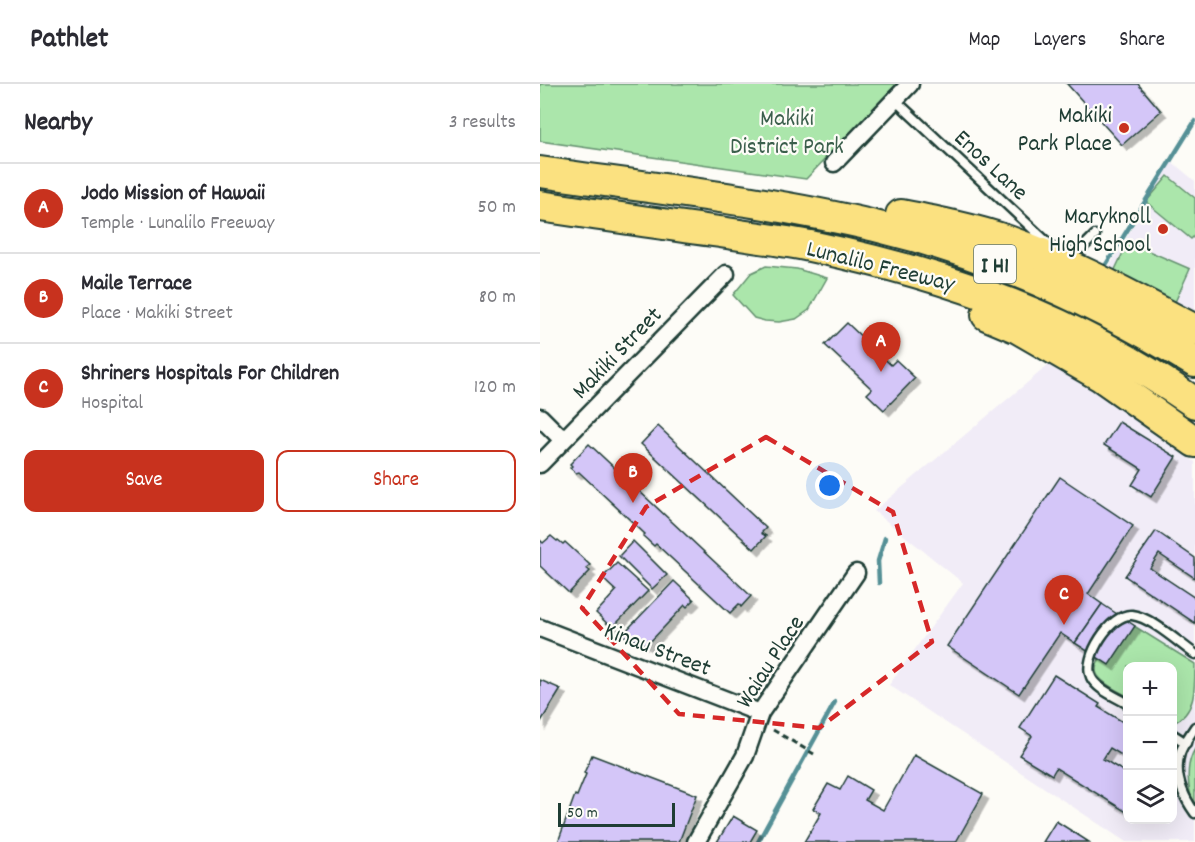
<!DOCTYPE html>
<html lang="en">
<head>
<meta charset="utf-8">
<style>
	body { margin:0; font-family:Dekko,sans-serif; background:#f7f7f7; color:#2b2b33 }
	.controls { position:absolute; right:18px; bottom:18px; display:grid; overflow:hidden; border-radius:12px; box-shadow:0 6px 24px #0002 }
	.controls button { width:54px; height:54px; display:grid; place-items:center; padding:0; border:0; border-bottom:2px solid #e1e1e2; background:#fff; color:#2b2b33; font:30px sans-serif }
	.scale { position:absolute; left:18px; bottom:15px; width:117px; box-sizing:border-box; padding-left:6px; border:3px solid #1f3d34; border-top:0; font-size:16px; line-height:21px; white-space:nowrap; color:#1f3d34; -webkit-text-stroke:4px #fdfcf7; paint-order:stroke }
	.you { position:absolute; left:290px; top:402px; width:21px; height:21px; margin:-15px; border:4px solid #fff; border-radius:50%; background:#1a73e8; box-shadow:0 0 0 9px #1a73e833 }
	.badge { display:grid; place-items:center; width:39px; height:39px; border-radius:50%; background:#c8321e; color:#fff; font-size:20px; font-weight:700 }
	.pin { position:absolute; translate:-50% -50px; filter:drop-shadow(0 2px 3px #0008) }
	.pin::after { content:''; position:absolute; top:32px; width:21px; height:18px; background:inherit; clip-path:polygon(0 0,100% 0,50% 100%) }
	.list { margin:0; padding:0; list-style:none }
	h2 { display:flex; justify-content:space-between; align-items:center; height:78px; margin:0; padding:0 24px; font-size:26px }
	h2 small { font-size:20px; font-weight:400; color:#7c7c81 }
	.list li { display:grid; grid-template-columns:39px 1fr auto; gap:18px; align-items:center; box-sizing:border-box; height:90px; padding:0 24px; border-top:2px solid #e1e1e2 }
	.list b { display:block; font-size:22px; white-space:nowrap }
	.list p { margin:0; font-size:20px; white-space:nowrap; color:#7c7c81 }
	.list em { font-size:20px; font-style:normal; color:#7c7c81 }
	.actions { display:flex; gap:12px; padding:18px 24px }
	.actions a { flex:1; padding:14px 0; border:2px solid #c8321e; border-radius:12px; text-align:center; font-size:21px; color:#c8321e }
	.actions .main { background:#c8321e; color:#fff }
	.icon { flex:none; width:33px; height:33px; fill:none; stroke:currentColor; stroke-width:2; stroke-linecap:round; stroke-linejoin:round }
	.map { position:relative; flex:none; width:655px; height:758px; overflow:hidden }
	header { display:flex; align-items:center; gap:36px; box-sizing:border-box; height:84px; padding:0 30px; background:#fff; border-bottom:2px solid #e1e1e2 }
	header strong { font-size:28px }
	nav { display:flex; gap:33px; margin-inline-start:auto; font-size:21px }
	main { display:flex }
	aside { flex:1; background:#fff }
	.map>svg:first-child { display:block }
	.built { fill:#f1ecf7; fill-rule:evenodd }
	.green { fill:#abe6ab; stroke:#659270; stroke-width:1.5 }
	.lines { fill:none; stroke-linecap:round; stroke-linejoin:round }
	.stream { stroke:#559096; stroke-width:4.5 }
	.building { fill:#d4c6f8; stroke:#1f3d34; stroke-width:1.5; filter:url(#shadow) }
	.lane-casing { stroke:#1f3d34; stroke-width:13 }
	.street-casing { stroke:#1f3d34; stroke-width:21 }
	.highway-casing { stroke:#1f3d34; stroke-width:34 }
	.path { stroke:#1f3d34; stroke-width:3; stroke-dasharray:6 4.5; stroke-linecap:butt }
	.lane { stroke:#fdfcf7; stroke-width:8 }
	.street { stroke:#fdfcf7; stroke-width:16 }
	.highway { stroke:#fbe180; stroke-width:30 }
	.marked { fill:none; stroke:#d62828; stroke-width:4.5; stroke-dasharray:12 8; stroke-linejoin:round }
	.poi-dot { fill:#c8321e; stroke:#fdfcf7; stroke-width:2 }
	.labels { text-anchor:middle; stroke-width:4.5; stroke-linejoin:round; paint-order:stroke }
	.shield { fill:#fdfcf7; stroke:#62766e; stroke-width:1.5 }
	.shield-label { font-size:22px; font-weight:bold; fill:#1f3d34 }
	.poi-label { font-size:24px; fill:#1f3d34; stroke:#fdfcf7; text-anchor:end }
	.park-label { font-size:24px; fill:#3b5f4c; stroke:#fdfcf7 }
	.street-label { font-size:24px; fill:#1f3d34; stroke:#fdfcf7 }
</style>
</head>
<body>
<header>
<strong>Pathlet</strong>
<nav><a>Map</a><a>Layers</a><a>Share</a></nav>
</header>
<main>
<aside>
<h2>Nearby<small>3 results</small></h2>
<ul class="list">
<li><span class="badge">A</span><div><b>Jodo Mission of Hawaii</b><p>Temple · Lunalilo Freeway</p></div><em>50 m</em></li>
<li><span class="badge">B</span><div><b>Maile Terrace</b><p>Place · Makiki Street</p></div><em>80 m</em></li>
<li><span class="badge">C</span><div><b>Shriners Hospitals For Children</b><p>Hospital</p></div><em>120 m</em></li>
</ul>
<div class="actions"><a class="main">Save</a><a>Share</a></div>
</aside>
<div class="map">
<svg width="655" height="758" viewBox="0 0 655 758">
	<defs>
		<filter id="shadow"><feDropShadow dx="5.5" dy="5.5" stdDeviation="0" flood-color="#0004"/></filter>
	</defs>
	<rect width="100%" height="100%" fill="#fdfcf7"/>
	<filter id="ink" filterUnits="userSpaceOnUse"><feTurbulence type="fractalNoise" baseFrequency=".0167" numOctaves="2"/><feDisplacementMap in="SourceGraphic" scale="12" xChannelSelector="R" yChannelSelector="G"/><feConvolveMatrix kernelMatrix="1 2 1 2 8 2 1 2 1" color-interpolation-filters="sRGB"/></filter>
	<g filter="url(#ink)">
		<g class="built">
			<path d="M631,77l24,20v136l-91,-41z"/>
			<path d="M512,278l143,100v380h-69l-237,-157 74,-102 -89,-72zM588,582h44v154h-44z"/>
		</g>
		<g class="green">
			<path d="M0,0h357l-91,95 -266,-38z"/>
			<path d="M628,92l27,22v37l-4,4 -45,-37z"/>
			<path d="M588,158l62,27 -15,33 -62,-28z"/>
			<path d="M226,182l31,3 30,9 -18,32 -13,9 -17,3 -14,-1 -11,-3 -21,-23 18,-22z"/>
			<path d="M591,540l64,40c0,27 0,50 -22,59l-1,-57h-44l-1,30c-8,-5 -25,-12 -30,-22 -5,-9 14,-38 22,-44 3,-3 8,-5 12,-6z"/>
			<path d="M655,665v58c-8,-17 -10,-42 0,-58z"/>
		</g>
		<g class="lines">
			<g class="stream">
				<path d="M562,187l93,-150"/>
				<path d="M339,499l-1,-22 7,-23"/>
				<path d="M218,758l77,-140"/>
			</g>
		</g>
		<g class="building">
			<path d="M527,0h71l23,27 -39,34z"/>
			<path d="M307,239l44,42 5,-5 19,18 -31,32 -17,-16 5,-5 -47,-44z"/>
			<path d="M579,338l57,35 -25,40 -19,-12 10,-16 -38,-24z"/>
			<path d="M118,342l108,102 -5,5 5,3 -12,13 -113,-105z"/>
			<path d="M49,360l162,152 -10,11 -2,-3 -9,9 -74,-69 -2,2 -11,-10 2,-2 -66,-62 -3,1 -6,-5 2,-2 -2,-2z"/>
			<path d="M520,393l73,49 -45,68 14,10 -27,39 -15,-10 -41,61 -72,-48z"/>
			<path d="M616,447l39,27v20l-36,-24 -9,14 45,30v25l-70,-47z"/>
			<path d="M11,452l6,5 1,-1 5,4 2,-2 25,23 -4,3 4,3 -21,22 -29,-27v-26l3,3z"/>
			<path d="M93,457l34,34 -15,14 -33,-33z"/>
			<path d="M77,479l31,28 -36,37 -16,-15 20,-22 -14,-13z"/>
			<path d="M134,497l20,19 -7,7 -2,-2 -38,40 -25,-10z"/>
			<path d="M562,520l33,22 -26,39 -34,-22z"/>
			<path d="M514,591l46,29 -2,3 30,18v34l-18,-11 -7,11 25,15v39l-72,-45 -4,7 -33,-20 13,-19 -12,-8z"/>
			<path d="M0,596l21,9 -21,34z"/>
			<path d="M52,671l105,40 -18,47h-121l17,-47 2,1 9,-22 -2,-1z"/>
			<path d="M374,671l69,39 -27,48h-152l17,-29 -8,-4 15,-25 12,6 8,-14 23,14 -6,10 18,10z"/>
			<path d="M193,732l24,14 -7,12h-33z"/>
			<path d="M516,737l33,21h-46z"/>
		</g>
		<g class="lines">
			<defs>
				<g id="lane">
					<path d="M355,16l155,145"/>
					<path d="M524,168c15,2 21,-7 31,-17"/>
					<path d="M588,620c-11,-7 -32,-15 -37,-27 -9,-19 20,-64 41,-62 19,2 47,28 63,39"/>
					<path d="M655,643c-5,8 -12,17 -15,26 -7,22 3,43 15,60"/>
					<path d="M632,650l14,9"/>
				</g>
				<g id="street">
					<path d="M294,79l76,-79"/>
					<path d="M0,333l22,22"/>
					<path d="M0,380l186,-190"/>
					<path d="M0,544l220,85"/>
					<path d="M156,758l49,-86 15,-43 96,-140"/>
				</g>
				<g id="highway">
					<path d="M0,88c111,16 226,28 335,54 113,27 221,75 320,136"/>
					<path d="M0,122c60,9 120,18 180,26 30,5 61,8 90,14 143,30 264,73 385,157"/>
					<path d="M361,131c36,7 72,14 107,26 65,23 126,57 187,89"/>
					<path d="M447,231l31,13 83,48 94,66"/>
				</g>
			</defs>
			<use href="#lane" class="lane-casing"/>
			<use href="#street" class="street-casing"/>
			<use href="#highway" class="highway-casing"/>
			<path class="path" d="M233,646l41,24"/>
			<use href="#lane" class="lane"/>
			<use href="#street" class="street"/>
			<use href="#highway" class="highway"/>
		</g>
	</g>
	<path class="marked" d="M226,353l127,75 39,130 -113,86 -140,-14 -97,-106 64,-101z"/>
	<g class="poi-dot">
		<circle cx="584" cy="44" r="6"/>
		<circle cx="623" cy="145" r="6"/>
	</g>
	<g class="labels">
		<rect class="shield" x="434" y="161" width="42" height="38" rx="4.5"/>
		<g class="shield-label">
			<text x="455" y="188">I H1</text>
		</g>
		<g class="poi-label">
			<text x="572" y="38">Makiki<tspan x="572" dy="28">Park Place</tspan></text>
			<text x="611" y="139">Maryknoll<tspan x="611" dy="28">High School</tspan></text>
		</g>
		<g class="park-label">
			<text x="247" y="41">Makiki<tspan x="247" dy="28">District Park</tspan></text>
		</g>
		<g class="street-label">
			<text transform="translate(452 80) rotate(43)" y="8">Enos Lane</text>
			<text transform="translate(341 181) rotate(14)" y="8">Lunalilo Freeway</text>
			<text transform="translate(76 268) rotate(-46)" y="8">Makiki Street</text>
			<text transform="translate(118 564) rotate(21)" y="8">Kinau Street</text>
			<text transform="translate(229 577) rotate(-57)" y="8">Waiau Place</text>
		</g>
	</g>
</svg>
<div class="controls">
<button>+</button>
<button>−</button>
<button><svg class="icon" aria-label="layers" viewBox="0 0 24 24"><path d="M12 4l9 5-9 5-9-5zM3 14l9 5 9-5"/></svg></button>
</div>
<div class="scale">50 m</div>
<div class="you"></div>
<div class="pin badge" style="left:341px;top:288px">A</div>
<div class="pin badge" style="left:93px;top:419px">B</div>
<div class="pin badge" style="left:524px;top:541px">C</div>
</div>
</main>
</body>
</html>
